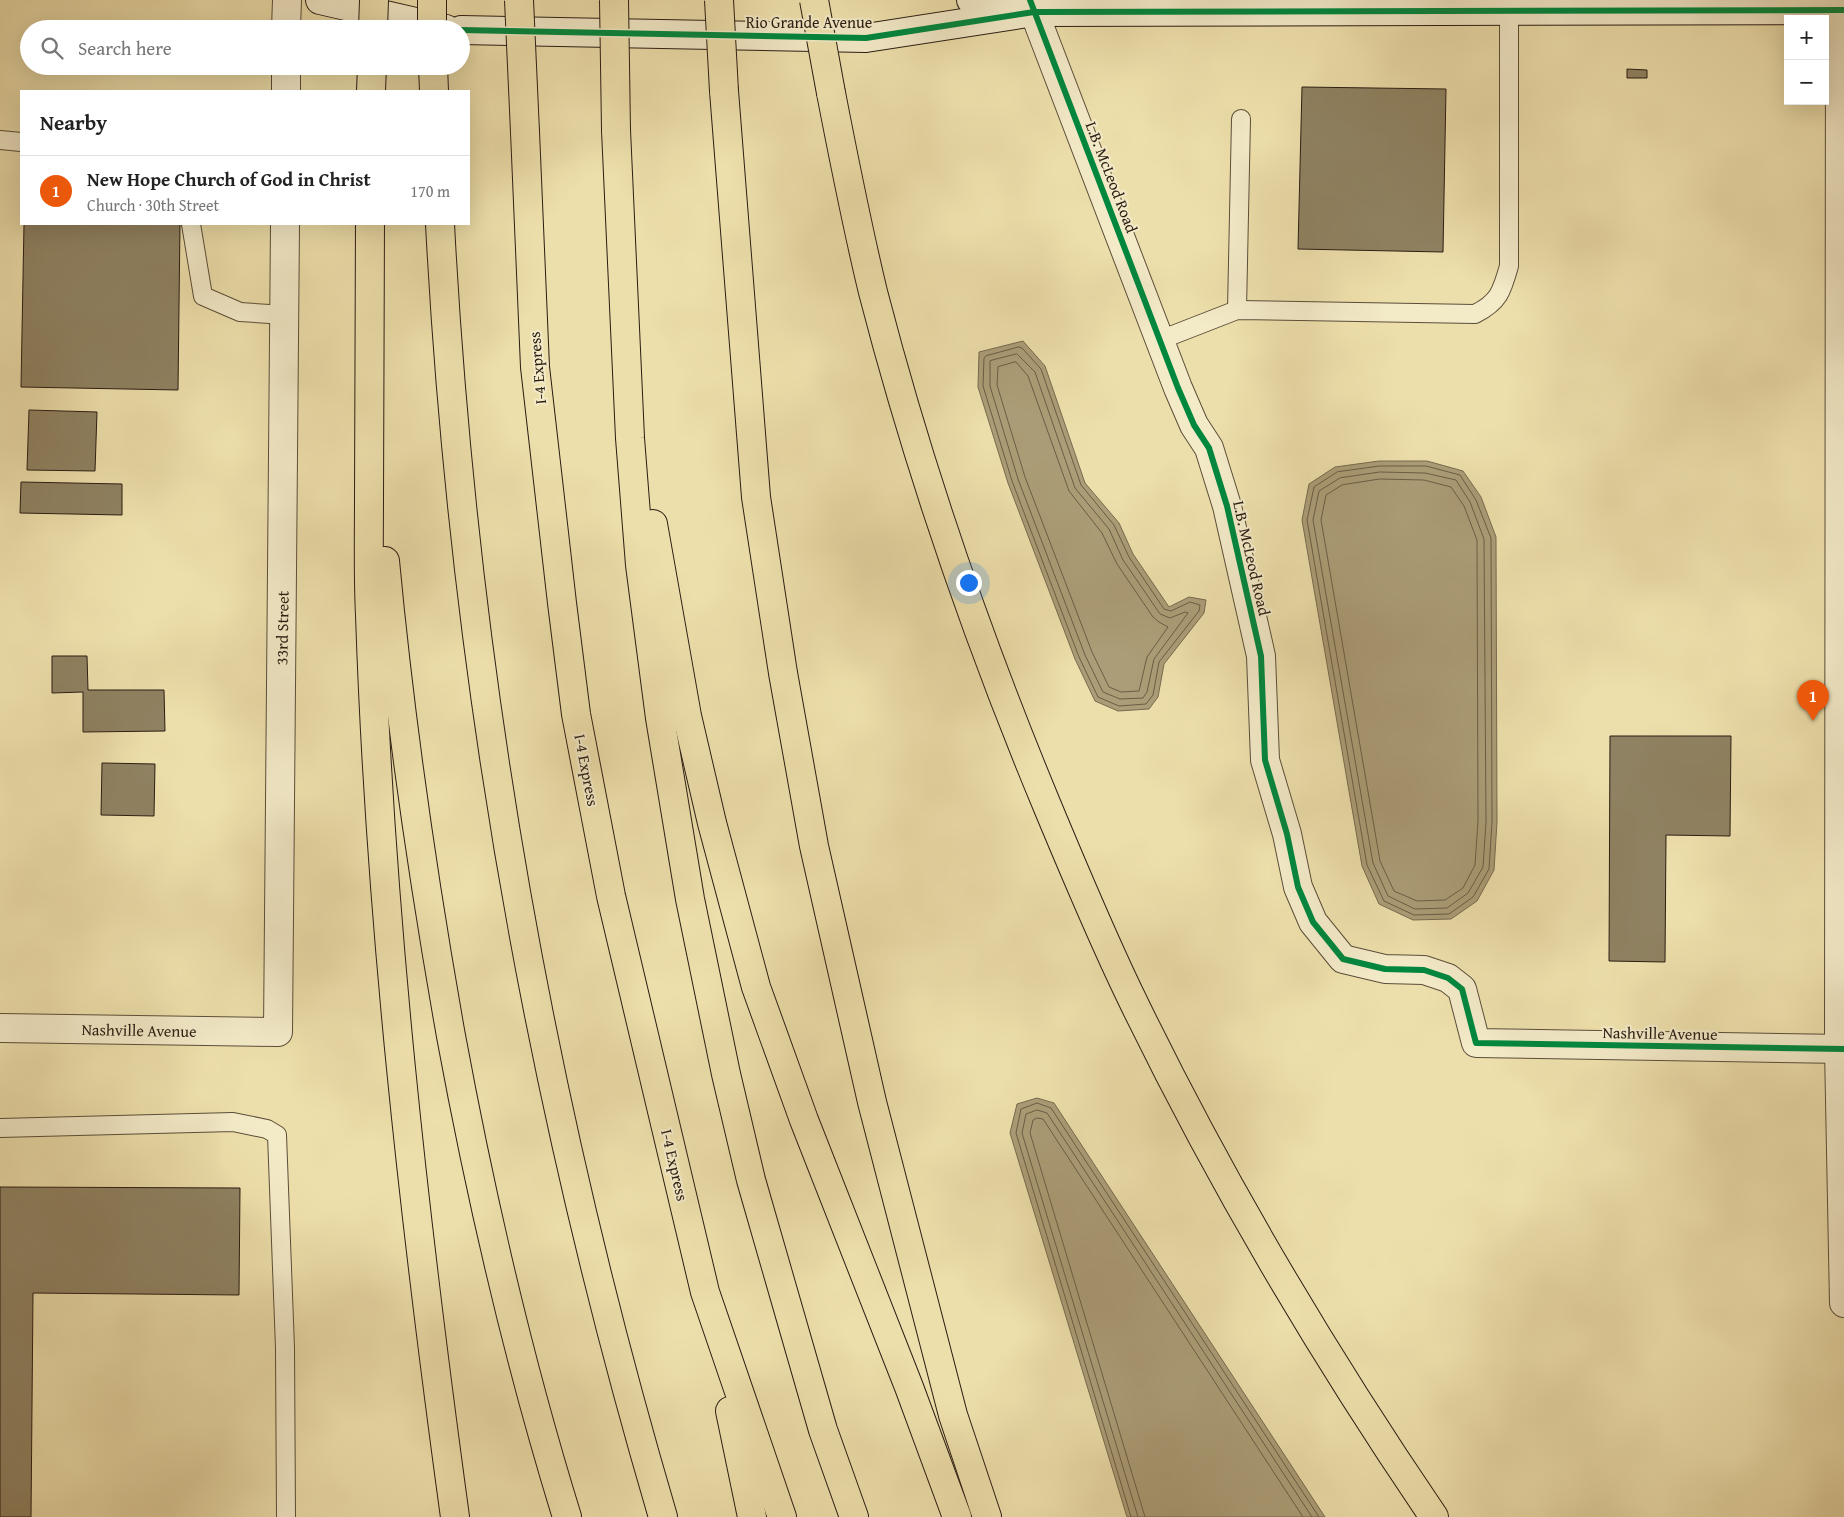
<!DOCTYPE html>
<html lang="en">
<head>
<meta charset="utf-8">
<style>
	body { margin:0; font-family:"Gentium Book Plus",serif; background:#f2f2f2; color:#222 }
	.controls { position:absolute; right:15px; top:15px; display:grid; overflow:hidden; border-radius:0px; box-shadow:0 5px 20px #0002 }
	.controls button { width:45px; height:45px; display:grid; place-items:center; padding:0; border:0; border-bottom:1px solid #e0e0e0; background:#fff; color:#222; font:25px sans-serif }
	.you { position:absolute; left:968px; top:582px; width:18px; height:18px; margin:-12px; border:4px solid #fff; border-radius:50%; background:#1a73e8; box-shadow:0 0 0 8px #1a73e833 }
	.badge { display:grid; place-items:center; width:32px; height:32px; border-radius:50%; background:#ea580c; color:#fff; font-size:16px; font-weight:700 }
	.pin { position:absolute; translate:-50% -41px; filter:drop-shadow(0 1px 2px #0008) }
	.pin::after { content:''; position:absolute; top:26px; width:18px; height:15px; background:inherit; clip-path:polygon(0 0,100% 0,50% 100%) }
	.list { margin:0; padding:0; list-style:none }
	h2 { display:flex; justify-content:space-between; align-items:center; height:65px; margin:0; padding:0 20px; font-size:21px }
	h2 small { font-size:16px; font-weight:400; color:#767676 }
	.list li { display:grid; grid-template-columns:32px 1fr auto; gap:15px; align-items:center; box-sizing:border-box; height:70px; padding:0 20px; border-top:1px solid #e0e0e0 }
	.list b { display:block; font-size:19px; white-space:nowrap }
	.list p { margin:0; font-size:16px; white-space:nowrap; color:#767676 }
	.list em { font-size:16px; font-style:normal; color:#767676 }
	.icon { flex:none; width:28px; height:28px; fill:none; stroke:currentColor; stroke-width:2; stroke-linecap:round; stroke-linejoin:round }
	.map { position:relative; flex:none; width:1844px; height:1517px; overflow:hidden }
	.search { position:absolute; background:#fff; box-shadow:0 5px 20px #0002; left:20px; top:20px; width:450px; height:55px; display:flex; align-items:center; gap:12px; box-sizing:border-box; padding:0 18px; border-radius:28px; color:#767676; font-size:19px }
	.panel { position:absolute; background:#fff; box-shadow:0 5px 20px #0002; left:20px; top:90px; width:450px; height:135px; border-radius:0px }
	.map>svg:first-child { display:block }
	.water { fill:#ab9d77; stroke:#776a4f }
	.lines { fill:none; stroke-linecap:round; stroke-linejoin:round }
	.shore { stroke:#6a5d45; stroke-width:1 }
	.building { fill:#8f8262; stroke:#2a1d13 }
	.lane-casing { stroke:#5b4e39; stroke-width:20 }
	.street-casing { stroke:#5b4e39; stroke-width:30 }
	.secondary-casing { stroke:#2a1d13; stroke-width:30 }
	.highway-casing { stroke:#2a1d13; stroke-width:30 }
	.lane { stroke:#f3eac8; stroke-width:18 }
	.street { stroke:#f3eac8; stroke-width:28 }
	.secondary { stroke:#f3eac8; stroke-width:28 }
	.highway { stroke:#eddfab; stroke-width:28 }
	.highway-bridge-casing { stroke:#2a1d13; stroke-width:30; stroke-linecap:butt }
	.highway-bridge { stroke:#eddfab; stroke-width:28 }
	.cycleway-casing { stroke:#f3eac8; stroke-width:9 }
	.cycleway { stroke:#00873e; stroke-width:6 }
	.labels { text-anchor:middle; stroke-width:4; stroke-linejoin:round; paint-order:stroke }
	.street-label { font-size:16px; fill:#2a1d13; stroke:#f3eac8 }
</style>
</head>
<body>
<div class="map">
<svg width="1844" height="1517" viewBox="0 0 1844 1517">
	<rect width="100%" height="100%" fill="#eddfab"/>
	<filter id="stains"><feTurbulence type="fractalNoise" baseFrequency=".004" numOctaves="4"/><feColorMatrix values="0 0 0 0 .2 0 0 0 0 .09 0 0 0 0 .02 0 0 0 .5 -.17"/></filter>
	<radialGradient id="worn" r=".72"><stop offset=".6" stop-color="#630" stop-opacity="0"/><stop offset="1" stop-color="#630" stop-opacity=".3"/></radialGradient>
	<g class="water">
		<path d="M1023,341l22,25 40,117 34,40 14,31 36,53 20,-10 17,3 -2,13 -40,51 -6,33 -9,12 -31,2 -23,-10 -20,-42 -67,-176 -30,-96 1,-35z"/>
		<path d="M1379,461h48l36,10 18,26 15,40 1,285 -3,48 -17,31 -26,18 -38,1 -34,-16 -17,-38 -60,-346 7,-36 26,-17z"/>
		<path d="M1037,1098l17,5 271,414h-198l-117,-384 7,-29z"/>
	</g>
	<g class="lines">
		<g class="shore">
			<path d="M1019,347l3,1 19,21 40,116 33,40 15,32 35,52 7,2 19,-9 10,3 -1,6 -40,51 -6,33 -7,9 -27,2 -21,-9 -19,-40 -67,-176 -29,-95 1,-28 2,-2z"/>
			<path d="M1017,354l18,18 40,116 34,41 14,31 37,54 10,4 15,-6 3,1 -34,46 -7,33 -4,6 -23,1 -17,-7 -18,-37 -67,-176 -28,-93v-25z"/>
			<path d="M1016,362l12,14 41,115 33,42 15,31 36,53 6,5 9,5 -21,30 -8,34 -18,1 -12,-5 -17,-35 -67,-175 -28,-92 1,-18z"/>
			<path d="M1380,466h46l34,9 16,25 15,38 1,284 -3,47 -16,28 -24,17 -35,1 -30,-14 -17,-36 -60,-345 7,-33 23,-15z"/>
			<path d="M1380,472l45,1 31,7 14,22 14,37 2,283 -3,45 -15,26 -21,15 -32,1 -27,-13 -15,-33 -60,-343 6,-29 21,-13z"/>
			<path d="M1380,479l44,1 27,7 13,19 13,34 1,281 -3,44 -12,23 -18,12 -28,1 -23,-10 -14,-30 -59,-341 5,-25 16,-10z"/>
			<path d="M1131,1517l-115,-384 5,-24 16,-6 14,5 268,409"/>
			<path d="M1138,1517l-116,-384 4,-19 11,-4 10,3 265,404"/>
			<path d="M1145,1517l-115,-384 3,-13 4,-2 6,1 260,398"/>
		</g>
	</g>
	<g class="building">
		<path d="M1627,69l20,1v8h-20z"/>
		<path d="M1302,87l144,2 -3,163 -145,-3z"/>
		<path d="M24,224h156l-2,166 -157,-3z"/>
		<path d="M29,410l68,2 -2,59 -68,-1z"/>
		<path d="M21,482l101,2v31l-102,-2z"/>
		<path d="M52,656h35l1,34h76l1,41 -82,1v-40l-31,1z"/>
		<path d="M1610,736h121l-1,100 -64,-1 -1,127 -56,-1z"/>
		<path d="M102,763l53,1 -1,52 -53,-1z"/>
		<path d="M0,1187l240,1 -1,107 -206,-2 -2,224h-31z"/>
	</g>
	<g class="lines">
		<defs>
			<g id="lane">
				<path d="M0,140l21,2"/>
				<path d="M191,224l12,72 37,16 45,3"/>
				<path d="M1237,310l4,-191"/>
				<path d="M1160,340l77,-30 238,4c24,-12 27,-23 34,-48v-255"/>
				<path d="M0,1128l233,-6 34,7 10,6 8,213 1,169"/>
			</g>
			<g id="street">
				<path d="M1840,10l-1,1039 5,254"/>
				<path d="M1034,12l144,376 16,37 15,23 18,58 34,150 4,104 22,74 11,53 15,35 30,37 42,10 39,1 24,8 14,11 14,54 368,6"/>
				<path d="M286,29l1,-29"/>
				<path d="M286,91v-25"/>
				<path d="M0,1028l278,4 7,-808"/>
			</g>
			<g id="secondary">
				<path d="M320,0l126,29"/>
				<path d="M971,0l42,8"/>
				<path d="M461,30l405,8 168,-26 810,-2"/>
			</g>
			<g id="highway">
				<path d="M433,66l1,25"/>
				<path d="M371,91l1,-25"/>
				<path d="M724,91l32,406 27,176 31,173 58,256 81,313 34,102"/>
				<path d="M831,93c13,67 26,133 42,199 45,174 104,345 173,511 27,65 54,130 85,194 87,180 190,354 303,520"/>
				<path d="M616,130l14,308 10,127 20,153 30,181 36,175 25,106 72,250 31,87"/>
				<path d="M525,132l10,235 27,236 14,111 35,182 94,396 77,225"/>
				<path d="M370,224c-1,91 -1,182 -1,274 0,39 -1,78 1,117 10,302 44,603 85,902"/>
				<path d="M440,224c23,438 99,873 223,1293"/>
				<path d="M653,524l34,192 25,107 44,164 48,133 105,267 48,130"/>
				<path d="M385,561c15,159 38,318 66,475 30,162 67,323 116,481"/>
				<path d="M730,1411l22,106"/>
			</g>
		</defs>
		<use href="#lane" class="lane-casing"/>
		<use href="#street" class="street-casing"/>
		<use href="#secondary" class="secondary-casing"/>
		<use href="#highway" class="highway-casing"/>
		<use href="#lane" class="lane"/>
		<use href="#street" class="street"/>
		<use href="#secondary" class="secondary"/>
		<use href="#highway" class="highway"/>
		<defs>
			<g id="highway-bridge">
				<path d="M432,0v29"/>
				<path d="M519,0l6,132"/>
				<path d="M614,0l2,130"/>
				<path d="M719,0l5,91"/>
				<path d="M814,0l17,93"/>
				<path d="M373,29l1,-29"/>
			</g>
		</defs>
		<use href="#highway-bridge" class="highway-bridge-casing"/>
		<use href="#highway-bridge" class="highway-bridge"/>
		<defs>
			<g id="cycleway">
				<path d="M1030,0l148,388 16,37 15,23 18,58 34,150 4,104 22,74 11,53 15,35 30,37 42,10 39,1 24,8 14,11 14,54 368,6"/>
				<path d="M461,30l405,8 168,-26 810,-2"/>
			</g>
		</defs>
		<use href="#cycleway" class="cycleway-casing"/>
		<use href="#cycleway" class="cycleway"/>
	</g>
	<g class="labels">
		<g class="street-label">
			<text x="809" y="28">Rio Grande Avenue</text>
			<text transform="translate(1112 177) rotate(69)" y="6">L.B. McLeod Road</text>
			<text transform="translate(537 368) rotate(-95)" y="6">I-4 Express</text>
			<text transform="translate(1252 558) rotate(77)" y="6">L.B. McLeod Road</text>
			<text transform="translate(282 628) rotate(-89)" y="6">33rd Street</text>
			<text transform="translate(587 770) rotate(79)" y="6">I-4 Express</text>
			<text transform="translate(139 1030) rotate(1)" y="6">Nashville Avenue</text>
			<text transform="translate(1660 1033) rotate(1)" y="6">Nashville Avenue</text>
			<text transform="translate(675 1165) rotate(77)" y="6">I-4 Express</text>
		</g>
	</g>
	<rect width="100%" height="100%" filter="url(#stains)"/>
	<rect width="100%" height="100%" fill="url(#worn)"/>
</svg>
<div class="controls">
<button>+</button>
<button>−</button>
</div>
<div class="you"></div>
<div class="pin badge" style="left:1813px;top:721px">1</div>
<div class="search"><svg class="icon" aria-label="search" viewBox="0 0 24 24"><circle cx="10" cy="10" r="6"/><path d="M15 15l6 6"/></svg>Search here</div>
<section class="panel">
<h2>Nearby<small></small></h2>
<ul class="list">
<li><span class="badge">1</span><div><b>New Hope Church of God in Christ</b><p>Church · 30th Street</p></div><em>170 m</em></li>
</ul>
</section>
</div>
</body>
</html>
